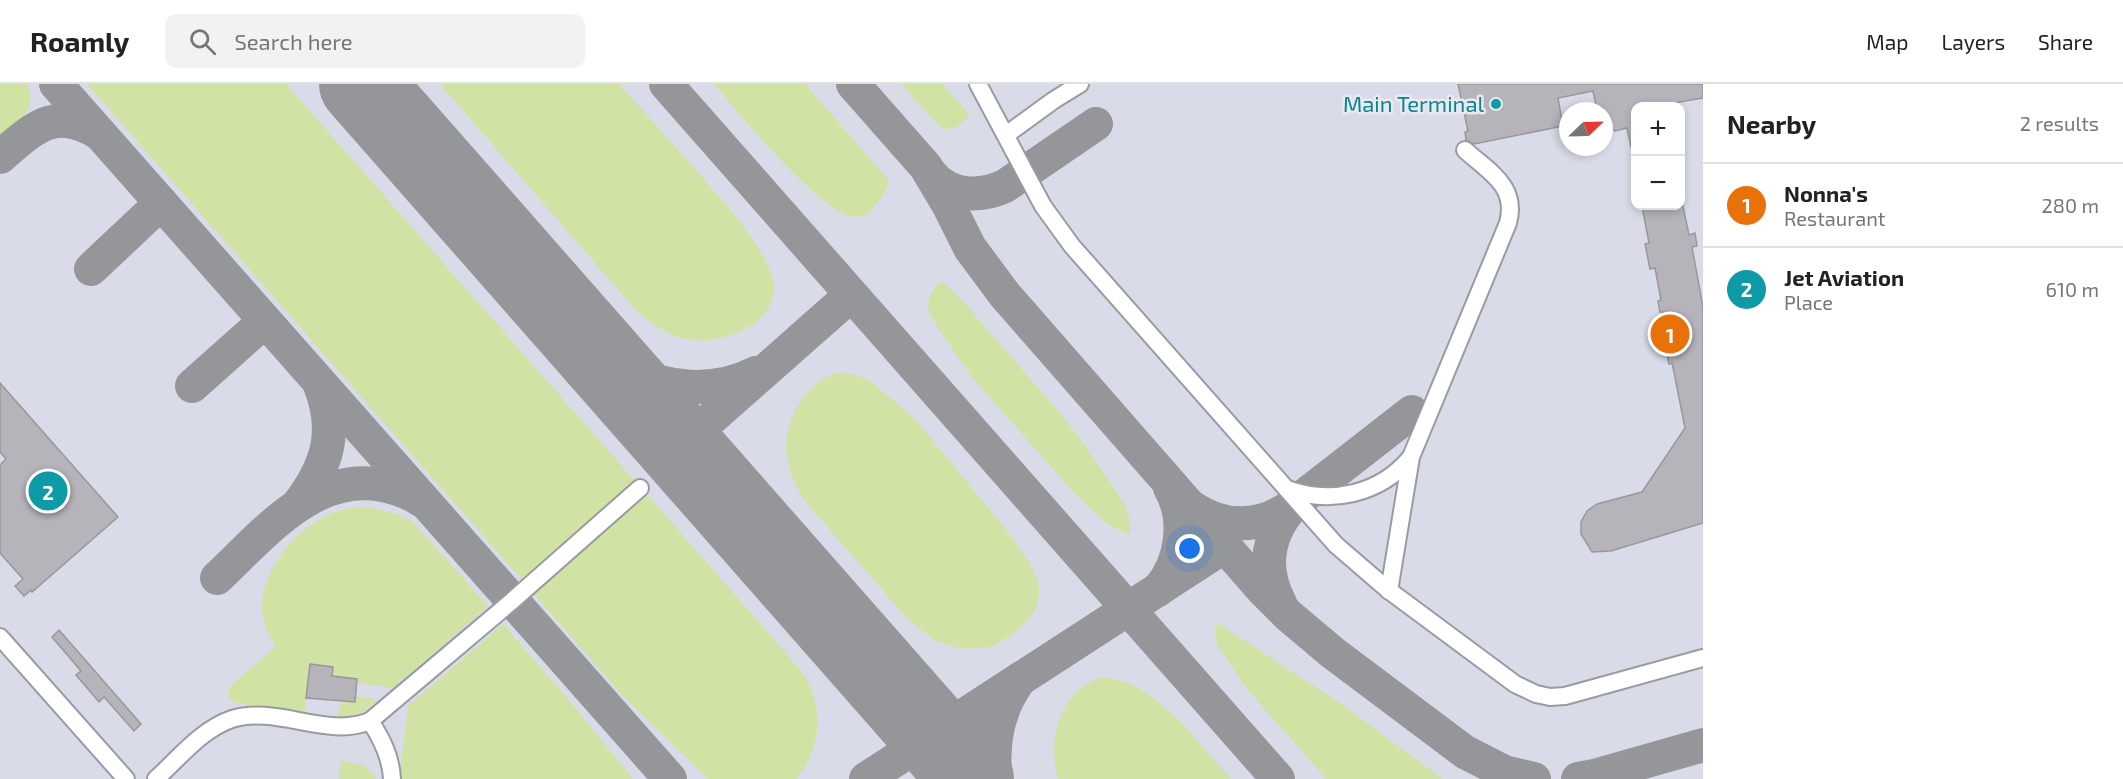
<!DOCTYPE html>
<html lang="en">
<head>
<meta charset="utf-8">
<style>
	body { margin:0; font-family:"Exo 2",sans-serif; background:#f2f2f2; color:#222 }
	.controls { position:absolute; right:18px; top:18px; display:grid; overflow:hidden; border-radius:12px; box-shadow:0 3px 9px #0003 }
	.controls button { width:54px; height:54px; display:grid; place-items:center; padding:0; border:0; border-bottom:2px solid #e0e0e0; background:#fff; color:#222; font:30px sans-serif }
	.compass { position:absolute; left:1559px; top:18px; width:54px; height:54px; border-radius:50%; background:#fff; box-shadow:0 3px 9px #0003; rotate:67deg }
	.you { position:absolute; left:1190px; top:465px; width:21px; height:21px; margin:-15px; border:4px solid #fff; border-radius:50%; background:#1a73e8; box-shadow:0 0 0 9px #1a73e833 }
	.badge { display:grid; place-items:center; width:39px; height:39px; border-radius:50%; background:#7c3aed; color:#fff; font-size:20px; font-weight:700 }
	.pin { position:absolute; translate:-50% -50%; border:3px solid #fff; box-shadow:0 2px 6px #0006 }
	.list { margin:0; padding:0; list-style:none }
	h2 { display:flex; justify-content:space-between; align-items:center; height:78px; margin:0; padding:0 24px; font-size:26px }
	h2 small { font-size:20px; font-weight:400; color:#767676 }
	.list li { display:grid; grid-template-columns:39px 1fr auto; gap:18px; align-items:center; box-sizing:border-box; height:84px; padding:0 24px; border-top:2px solid #e0e0e0 }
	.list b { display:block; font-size:22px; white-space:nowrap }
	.list p { margin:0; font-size:20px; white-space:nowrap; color:#767676 }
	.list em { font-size:20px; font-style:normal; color:#767676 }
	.icon { flex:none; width:33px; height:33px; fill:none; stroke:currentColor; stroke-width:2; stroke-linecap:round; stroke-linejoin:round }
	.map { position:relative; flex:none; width:1703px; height:695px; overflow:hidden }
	header { display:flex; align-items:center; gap:36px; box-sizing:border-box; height:84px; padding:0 30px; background:#fff; border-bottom:2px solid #e0e0e0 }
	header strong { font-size:28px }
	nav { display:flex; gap:33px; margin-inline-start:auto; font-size:21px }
	.search { width:420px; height:54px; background:#f2f2f2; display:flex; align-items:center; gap:15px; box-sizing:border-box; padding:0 21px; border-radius:12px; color:#767676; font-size:22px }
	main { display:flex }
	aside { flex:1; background:#fff }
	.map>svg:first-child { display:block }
	.built { fill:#d9dce8; fill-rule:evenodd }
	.green { fill:#d1e2a5 }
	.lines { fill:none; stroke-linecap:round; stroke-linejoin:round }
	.taxiway { stroke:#95969a; stroke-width:34 }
	.runway { stroke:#95969a; stroke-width:84 }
	.building { fill:#b6b4ba; stroke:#98979c; stroke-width:1.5 }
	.minor-casing { stroke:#9a9ba0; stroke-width:20 }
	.minor { stroke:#fff; stroke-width:16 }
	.culture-dot { fill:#0f9aa8; stroke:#e9eaf0; stroke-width:2 }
	.labels { text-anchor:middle; stroke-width:5; stroke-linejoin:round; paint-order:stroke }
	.culture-label { font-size:22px; fill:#0d838f; stroke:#e9eaf0; text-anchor:end }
</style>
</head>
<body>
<header>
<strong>Roamly</strong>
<div class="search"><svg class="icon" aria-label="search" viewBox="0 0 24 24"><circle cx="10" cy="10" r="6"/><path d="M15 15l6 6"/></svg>Search here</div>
<nav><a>Map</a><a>Layers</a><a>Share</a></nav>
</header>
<main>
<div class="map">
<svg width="1703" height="695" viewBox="0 0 1703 695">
	<rect width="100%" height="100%" fill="#e9eaf0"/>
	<path class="built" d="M0,0h1703v695h-1703zM1636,22h44v100h-44zM1568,27h36v36h-36z"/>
	<g class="green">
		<path d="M0,0h27c12,25 -10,39 -27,54z"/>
		<path d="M87,0h199l349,397 -113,99z"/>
		<path d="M440,0h179c28,31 55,61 82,92 24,28 59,64 71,100 14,43 -45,68 -79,64 -23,-2 -43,-16 -59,-32z"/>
		<path d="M714,0h91l82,94 2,6c-7,12 -16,31 -31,33 -32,4 -122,-107 -144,-133z"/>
		<path d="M901,0h41l28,31 -13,12 -14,3z"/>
		<path d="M943,198l17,16 105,121 26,35 34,51 5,14v16l-23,-11 -33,-31 -103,-117 -33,-48 -9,-16 -1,-9 3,-10 6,-8z"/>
		<path d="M841,288l16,3 16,8 43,37 92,112 19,27 12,24v14l-4,13 -8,11 -14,13 -21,13 -30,2 -24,-7 -7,-4 -25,-21 -98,-112c-26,-35 -31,-75 -2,-111 11,-12 19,-18 35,-22z"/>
		<path d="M647,410l155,178c23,35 20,75 -6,107h-88l-85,-83 -90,-103z"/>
		<path d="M369,423l27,7 16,7 76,85 -95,82 -37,-5v-4l-24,-3 1,-9 -23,-3 -5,48 -71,-9 -6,-7 1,-9 47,-41c-37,-47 7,-110 52,-131 13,-6 26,-8 41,-8z"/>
		<path d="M503,540l71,82 59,73h-234l9,-73z"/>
		<path d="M1219,540l118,77 106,78h-117l-80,-91 -29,-44 -2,-13 1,-7z"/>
		<path d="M1101,594c49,-3 100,68 130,101h-173c-11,-37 1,-89 43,-101z"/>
		<path d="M355,612l21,3v2c-12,11 -21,18 -38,16l3,-16 13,1z"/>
		<path d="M341,677c15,2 28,3 35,18h-37z"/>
	</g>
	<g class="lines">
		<g class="taxiway">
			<path d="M56,0l614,695"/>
			<path d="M666,0l612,695"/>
			<path d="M853,0l73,83 22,37 22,44 35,47 258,295 26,26 44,37 132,99 39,20 30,7"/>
			<path d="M0,73c34,-29 55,-52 100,-23"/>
			<path d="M930,89c19,24 49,25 75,13l91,-62"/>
			<path d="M91,185l70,-66"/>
			<path d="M594,264c11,6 20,14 31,21 41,21 90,25 131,4"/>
			<path d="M192,302l73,-65"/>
			<path d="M680,362l171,-151"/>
			<path d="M298,421c30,-40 40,-73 22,-120"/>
			<path d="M1193,424c31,21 67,20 97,-1l122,-95"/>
			<path d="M217,494c46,-43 96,-106 165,-93 14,3 27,7 39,15"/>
			<path d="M1158,506c24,-27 30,-71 12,-102"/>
			<path d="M1280,519c-19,-35 -12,-70 14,-99"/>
			<path d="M866,695l359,-233"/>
			<path d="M996,695c-5,-35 2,-71 24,-100"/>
			<path d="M1578,695l16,-3 109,-31"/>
		</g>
		<path class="runway" d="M361,0l611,695"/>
	</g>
	<g class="building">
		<path d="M1458,0h245v14l-47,8h-21v40l-4,1 -4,-19 -12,3 -11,-8v-12h-7l-4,-20 -35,7 5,28 -89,18 -8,-4 -1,-8 3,-1z"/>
		<path d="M1642,122h41l6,29 6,-2 2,13 -5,1 11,60v216l-92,28 -19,1 -11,-18v-12l6,-11 10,-7 45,-12 43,-64 -11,-56 -2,-9 -3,1 -5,-24 4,-1 -5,-27h-3l-2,-11 3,-1 -6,-32 -5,1 -5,-25 4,-1z"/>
		<path d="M0,299l118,134 -86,75 -1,-2 -7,6 -9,-10 8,-7 -23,-26v-88l6,-6 -6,-7z"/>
		<path d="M59,546l82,94 -7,7 -30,-34 -5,5 -23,-27 5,-4 -29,-34z"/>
		<path d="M310,580l23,3 -1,9 25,3 -2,23 -49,-4z"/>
	</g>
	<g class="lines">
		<defs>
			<g id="minor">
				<path d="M978,0l65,122 29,40 264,299 51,44 128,95 21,10 14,3 15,-1 138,-38"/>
				<path d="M1006,51l48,-35 26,-16"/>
				<path d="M1287,405c44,16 93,5 123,-31"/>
				<path d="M1389,507l22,-134 97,-234c10,-37 -19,-51 -43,-73"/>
				<path d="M0,553l126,142"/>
				<path d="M370,637c12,18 21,36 22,58"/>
				<path d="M156,695c23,-21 46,-50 76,-60 45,-14 95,20 138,2l142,-120 128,-113"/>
			</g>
		</defs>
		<use href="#minor" class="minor-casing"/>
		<use href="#minor" class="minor"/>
	</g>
	<circle class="culture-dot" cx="1496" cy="20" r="6"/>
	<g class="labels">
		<g class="culture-label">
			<text x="1484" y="28">Main Terminal</text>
		</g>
	</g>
</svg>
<div class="controls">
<button>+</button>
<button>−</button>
</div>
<svg class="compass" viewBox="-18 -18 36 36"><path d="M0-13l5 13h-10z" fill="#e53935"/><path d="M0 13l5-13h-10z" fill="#767676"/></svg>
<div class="you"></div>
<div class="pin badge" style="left:1670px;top:250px;background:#e8710a">1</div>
<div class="pin badge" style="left:48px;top:407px;background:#0f9aa8">2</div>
</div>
<aside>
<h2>Nearby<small>2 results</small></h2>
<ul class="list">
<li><span class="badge" style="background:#e8710a">1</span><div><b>Nonna's</b><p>Restaurant</p></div><em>280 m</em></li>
<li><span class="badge" style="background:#0f9aa8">2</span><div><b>Jet Aviation</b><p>Place</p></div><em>610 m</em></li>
</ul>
</aside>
</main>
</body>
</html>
